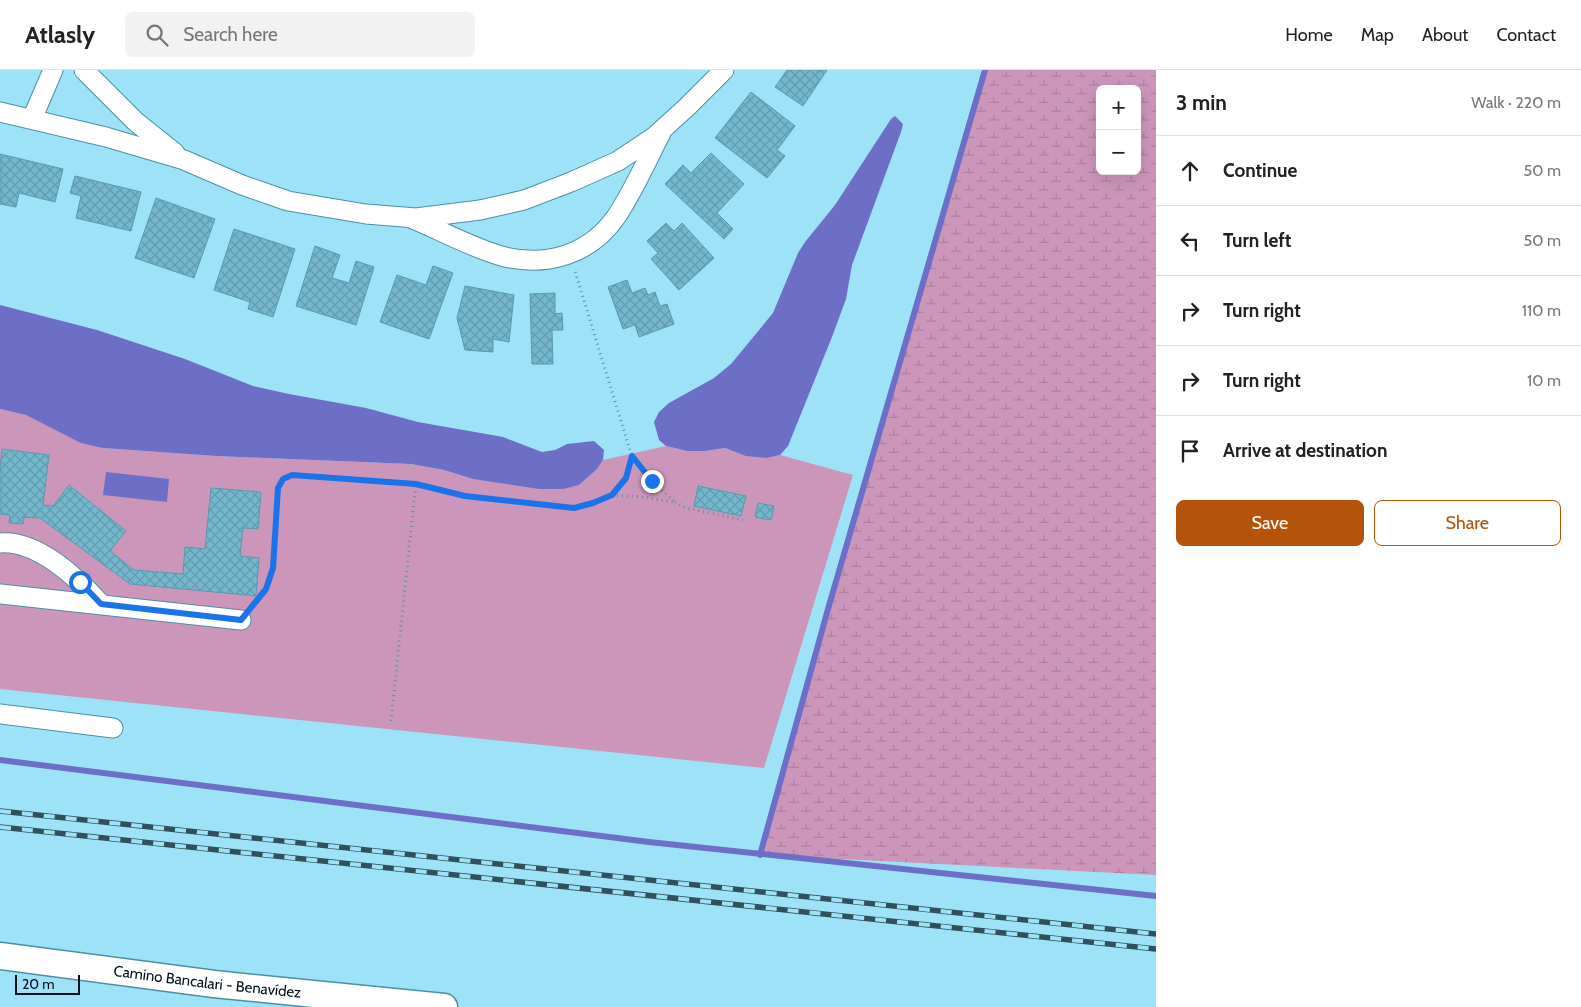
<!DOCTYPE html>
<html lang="en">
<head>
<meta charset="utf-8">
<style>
	body { margin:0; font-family:Cabin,sans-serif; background:#f2f2f2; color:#222 }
	.controls { position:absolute; right:15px; top:15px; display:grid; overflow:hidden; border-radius:8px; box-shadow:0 5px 20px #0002 }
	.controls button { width:45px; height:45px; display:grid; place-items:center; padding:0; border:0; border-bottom:1px solid #e0e0e0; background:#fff; color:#222; font:25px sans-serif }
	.scale { position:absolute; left:15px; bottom:12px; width:65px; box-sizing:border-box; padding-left:5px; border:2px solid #001016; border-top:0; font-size:14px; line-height:18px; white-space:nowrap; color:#001016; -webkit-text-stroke:4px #9ee2f8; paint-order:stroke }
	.stop { position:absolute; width:15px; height:15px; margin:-11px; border:4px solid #1a73e8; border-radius:50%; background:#fff }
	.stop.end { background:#1a73e8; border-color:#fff; box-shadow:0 1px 5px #0008 }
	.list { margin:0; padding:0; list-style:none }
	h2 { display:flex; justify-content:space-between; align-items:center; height:65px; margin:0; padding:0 20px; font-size:21px }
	h2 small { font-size:16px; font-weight:400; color:#767676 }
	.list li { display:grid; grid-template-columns:32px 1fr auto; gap:15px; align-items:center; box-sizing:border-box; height:70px; padding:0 20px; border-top:1px solid #e0e0e0 }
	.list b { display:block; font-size:19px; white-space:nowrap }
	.list em { font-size:16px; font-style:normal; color:#767676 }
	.actions { display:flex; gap:10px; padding:15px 20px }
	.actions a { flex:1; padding:11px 0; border:1px solid #b45309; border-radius:8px; text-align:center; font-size:18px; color:#b45309 }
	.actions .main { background:#b45309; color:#fff }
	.icon { flex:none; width:28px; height:28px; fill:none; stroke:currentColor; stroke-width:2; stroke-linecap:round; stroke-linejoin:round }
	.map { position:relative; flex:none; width:1156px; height:937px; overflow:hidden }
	header { display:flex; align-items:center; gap:30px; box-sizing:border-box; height:70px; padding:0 25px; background:#fff; border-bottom:1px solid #e0e0e0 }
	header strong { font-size:24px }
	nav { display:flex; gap:28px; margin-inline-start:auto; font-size:18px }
	.search { width:350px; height:45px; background:#f2f2f2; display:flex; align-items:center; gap:12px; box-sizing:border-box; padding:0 18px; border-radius:8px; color:#767676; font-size:19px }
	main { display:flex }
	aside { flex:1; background:#fff }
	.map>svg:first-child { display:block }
	.green { fill:#cc96ba }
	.wetland { fill:url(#wetland-marsh); fill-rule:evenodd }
	.water { fill:#6c6fc5 }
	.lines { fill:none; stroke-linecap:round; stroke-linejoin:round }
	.stream { stroke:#6c6fc5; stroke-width:6 }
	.building { fill:url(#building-cross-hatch); stroke:#579aaf }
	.street-casing { stroke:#4c8fa3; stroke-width:21 }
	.secondary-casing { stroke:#4c8fa3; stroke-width:29 }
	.path { stroke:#6191a1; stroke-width:3; stroke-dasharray:1 4; stroke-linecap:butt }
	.street { stroke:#fff; stroke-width:19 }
	.secondary { stroke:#fff; stroke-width:26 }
	.rail-casing { stroke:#30505b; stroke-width:5.5 }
	.rail { stroke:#9ee2f8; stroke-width:4; stroke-dasharray:11; stroke-linecap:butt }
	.route { stroke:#1a73e8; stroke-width:6 }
	.labels { text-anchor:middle; stroke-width:5; stroke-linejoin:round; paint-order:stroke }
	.street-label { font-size:15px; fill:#001016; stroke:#9ee2f8 }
</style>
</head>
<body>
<header>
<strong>Atlasly</strong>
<div class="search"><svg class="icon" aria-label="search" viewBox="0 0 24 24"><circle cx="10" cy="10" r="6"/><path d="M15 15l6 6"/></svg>Search here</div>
<nav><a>Home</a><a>Map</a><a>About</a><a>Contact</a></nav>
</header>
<main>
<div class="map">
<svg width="1156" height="937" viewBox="0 0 1156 937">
	<defs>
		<pattern id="wetland-marsh" width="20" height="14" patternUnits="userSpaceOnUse" patternTransform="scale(1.25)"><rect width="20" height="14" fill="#cc96ba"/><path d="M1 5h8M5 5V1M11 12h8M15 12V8" fill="none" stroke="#ad809f"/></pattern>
		<pattern id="building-cross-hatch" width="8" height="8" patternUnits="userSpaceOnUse" patternTransform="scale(1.25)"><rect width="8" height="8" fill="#74b7cc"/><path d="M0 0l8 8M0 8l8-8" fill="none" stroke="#639cae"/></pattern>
	</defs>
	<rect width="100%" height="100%" fill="#9ee2f8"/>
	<path class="green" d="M0,339l26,6 77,33 113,8 195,8 33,6 29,9 106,6 18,-16 6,-9 63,-14 21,5h18l20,-3 21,7 21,3 13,-3 73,20 -89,293 -764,-79z"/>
	<path class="wetland" d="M986,0h170v805l-396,-20zM1100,19h37v82h-37z"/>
	<g class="water">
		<path d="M895,46l8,8 -2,8 -49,133 -6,34 -14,38 -44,109 -8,9 -13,3 -21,-2 -21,-8 -20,3h-18l-21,-5 -7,-6 -5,-18 5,-10 10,-9 45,-25 17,-14 42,-51 25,-60 7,-11 30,-37 56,-86z"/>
		<path d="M0,235l97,25 88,29 68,27 36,8 77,14 52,14 85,15 39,15 13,-2 12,-6 27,-3 10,9 -1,10 -6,9 -18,16 -16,4h-24l-66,-10 -29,-9 -33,-6 -195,-8 -113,-8 -22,-5 -55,-28 -26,-6z"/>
		<path d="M106,402l63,7 -2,23 -64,-7z"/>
	</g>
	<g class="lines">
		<g class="stream">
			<path d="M0,690l649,82 507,54"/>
			<path d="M760,785l68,-246 157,-539"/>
		</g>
	</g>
	<g class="building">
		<path d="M787,0h40l-24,36 -28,-19z"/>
		<path d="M751,22l44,34 -18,24 8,6 -18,22 -52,-40z"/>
		<path d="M711,83l33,31 -27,29 16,16 -9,10 -59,-55 18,-19 8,8z"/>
		<path d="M0,84l63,15 -8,33 -36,-9 -3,14 -16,-3z"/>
		<path d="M75,106l66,16 -10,39 -55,-13 5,-22 -11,-3z"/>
		<path d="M156,128l59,21 -21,59 -59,-20z"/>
		<path d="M666,153l8,8 8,-8 32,35 -35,32 -28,-31 7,-6 -11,-12z"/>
		<path d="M234,159l61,20 -22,68 -25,-8 2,-7 -36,-12z"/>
		<path d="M315,176l25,9 -8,23 17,5 7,-22 18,6 -18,58 -60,-19z"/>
		<path d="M433,196l20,7 -24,66 -49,-17 17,-47 29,10z"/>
		<path d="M627,210l5,13 13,-5 3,7 7,-3 5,14 7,-2 7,20 -35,13 -4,-12 -12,4 -15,-42z"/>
		<path d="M465,216l49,9 -5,47 -16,-3v13l-28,-2 -8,-32z"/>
		<path d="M555,223v21l7,-1 1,17h-11l1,34h-21l-2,-70z"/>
		<path d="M2,379l47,6 -6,50 10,1 16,-21 57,46 -16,20 24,19 49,4 2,-27 20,2 6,-61 50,4 -3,37 -15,-1 -3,28 19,2 -3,38 -126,-12 -90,-66 -16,-1 -1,7 -14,-1 1,-8 -10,-1v-45z"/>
		<path d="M698,416l48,10 -5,20 -47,-10z"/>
		<path d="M758,433l16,3 -3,14 -16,-3z"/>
	</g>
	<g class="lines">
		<defs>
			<g id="street">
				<path d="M84,0l52,52 39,31"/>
				<path d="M0,42l106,25 78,23 58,25 46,16 78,13 50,4 64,-8 44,-10 47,-18 47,-21 36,-24 33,-30 37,-37"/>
				<path d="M32,49l21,-49"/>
				<path d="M413,149c29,12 61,30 92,38 43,10 85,-3 111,-40 17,-25 31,-57 45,-84"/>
				<path d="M0,473c38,-3 77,35 101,61"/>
				<path d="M0,524l241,26"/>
				<path d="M0,644l113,14"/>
			</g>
			<g id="secondary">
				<path id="s1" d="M0,886l214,28 230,23"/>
			</g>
		</defs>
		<use href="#street" class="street-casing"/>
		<use href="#secondary" class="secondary-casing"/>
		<g class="path">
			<path d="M612,425l29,2 34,5 -23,-21 -19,-24"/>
			<path d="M675,432l11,6 57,12"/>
			<path d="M253,536l13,-17 7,-21 5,-80 5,-9 9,-4 124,8 49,13 109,12 38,-13 14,-17 6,-21 -57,-186"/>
			<path d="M391,651l25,-238"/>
		</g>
		<use href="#street" class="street"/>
		<use href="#secondary" class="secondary"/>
		<defs>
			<g id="rail">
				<path d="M0,741l1156,123"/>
				<path d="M0,757l1156,122"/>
			</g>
		</defs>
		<use href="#rail" class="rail-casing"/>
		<use href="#rail" class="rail"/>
	</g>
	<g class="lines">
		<path class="route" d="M80,512l21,22 140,16 25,-31 7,-21 5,-80 5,-9 9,-4 124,9 49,12 109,12 19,-5 19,-8 14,-17 6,-22 20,25"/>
	</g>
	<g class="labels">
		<g class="street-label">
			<text dy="5" stroke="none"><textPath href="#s1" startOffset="209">Camino Bancalari - Benavídez</textPath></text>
		</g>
	</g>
</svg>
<div class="controls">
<button>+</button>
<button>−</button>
</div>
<div class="scale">20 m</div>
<div class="stop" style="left:80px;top:512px"></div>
<div class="stop end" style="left:652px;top:411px"></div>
</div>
<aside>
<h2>3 min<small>Walk · 220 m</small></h2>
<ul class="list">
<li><svg class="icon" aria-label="ahead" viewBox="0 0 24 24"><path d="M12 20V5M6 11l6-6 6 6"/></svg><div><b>Continue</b></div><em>50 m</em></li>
<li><svg class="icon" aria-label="left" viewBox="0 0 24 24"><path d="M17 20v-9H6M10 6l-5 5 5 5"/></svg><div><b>Turn left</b></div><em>50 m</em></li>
<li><svg class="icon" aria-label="right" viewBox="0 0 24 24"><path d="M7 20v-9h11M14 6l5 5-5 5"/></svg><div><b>Turn right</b></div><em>110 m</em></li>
<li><svg class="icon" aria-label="right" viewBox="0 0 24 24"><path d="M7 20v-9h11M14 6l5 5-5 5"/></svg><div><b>Turn right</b></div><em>10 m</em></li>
<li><svg class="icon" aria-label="arrive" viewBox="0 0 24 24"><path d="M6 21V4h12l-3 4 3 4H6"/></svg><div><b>Arrive at destination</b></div></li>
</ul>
<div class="actions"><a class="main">Save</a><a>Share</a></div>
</aside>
</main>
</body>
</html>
